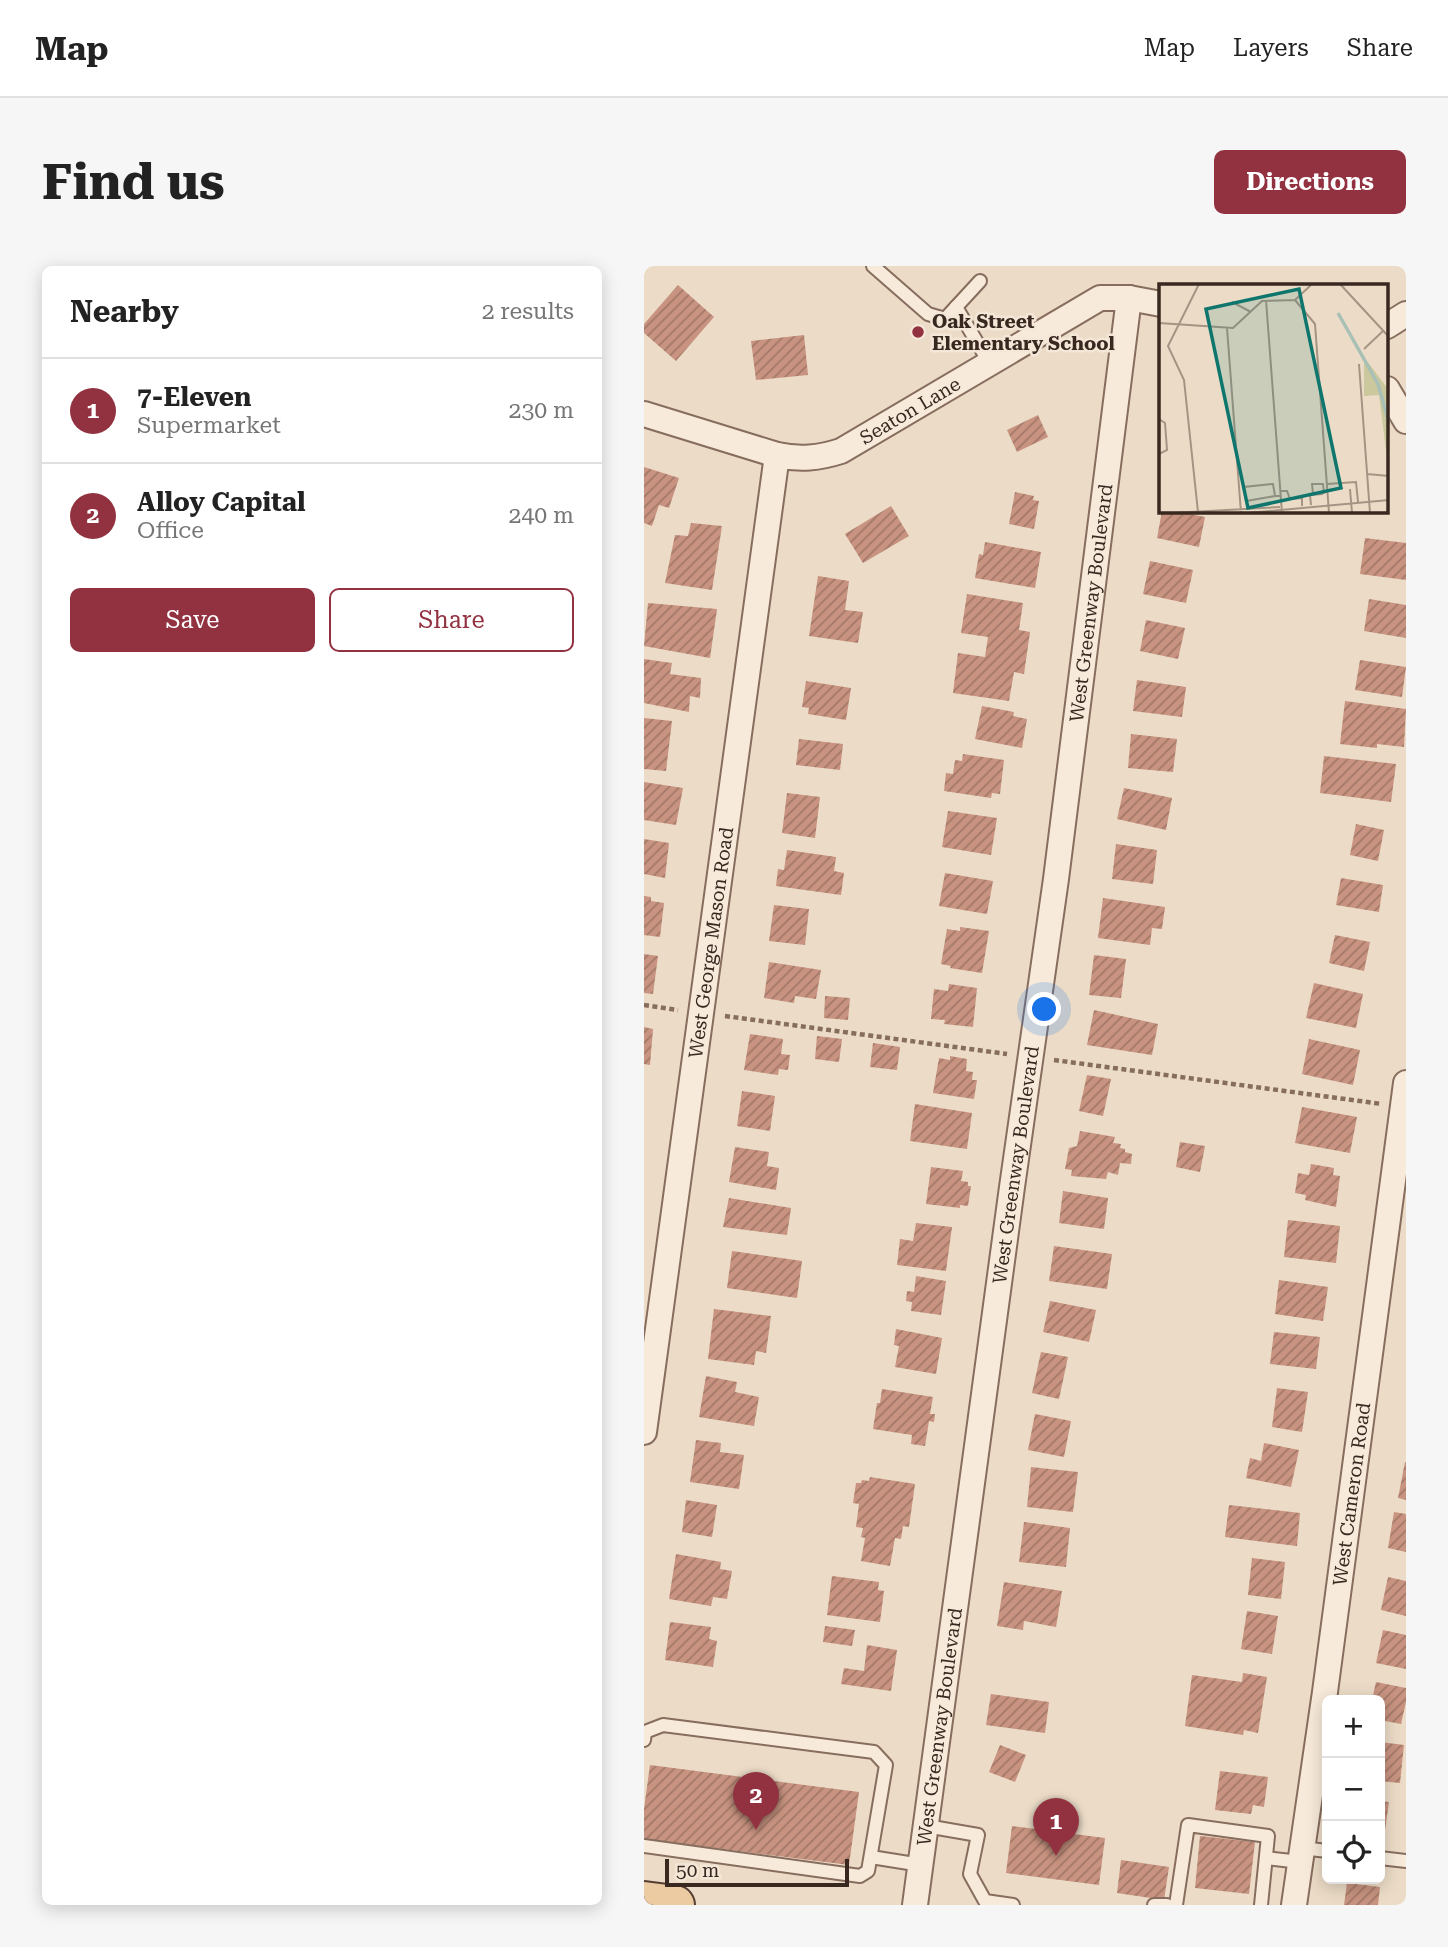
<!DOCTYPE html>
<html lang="en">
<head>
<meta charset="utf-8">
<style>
	body { margin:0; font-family:"Roboto Serif",serif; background:#f6f6f6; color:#222 }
	.controls { position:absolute; right:21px; bottom:21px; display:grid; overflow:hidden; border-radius:10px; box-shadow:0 4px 18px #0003 }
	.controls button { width:63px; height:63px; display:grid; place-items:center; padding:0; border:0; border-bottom:2px solid #e0e0e0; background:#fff; color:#222; font:35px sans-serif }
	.scale { position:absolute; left:21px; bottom:18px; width:184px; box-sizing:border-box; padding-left:7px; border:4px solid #382820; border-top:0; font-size:19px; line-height:24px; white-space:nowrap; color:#382820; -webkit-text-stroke:5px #f4e7d7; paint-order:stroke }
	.you { position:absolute; left:401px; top:744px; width:24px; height:24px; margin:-18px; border:5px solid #fff; border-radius:50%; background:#1a73e8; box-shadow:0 0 0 10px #1a73e833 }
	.badge { display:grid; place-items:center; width:46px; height:46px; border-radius:50%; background:#923140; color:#fff; font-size:23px; font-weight:700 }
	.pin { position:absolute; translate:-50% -58px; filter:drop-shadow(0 2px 4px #0008) }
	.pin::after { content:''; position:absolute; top:37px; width:24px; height:21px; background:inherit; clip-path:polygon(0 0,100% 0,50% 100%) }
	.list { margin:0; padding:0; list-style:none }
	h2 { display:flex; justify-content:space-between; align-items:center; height:91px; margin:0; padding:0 28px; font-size:30px }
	h2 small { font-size:23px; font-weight:400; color:#767676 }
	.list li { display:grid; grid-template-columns:46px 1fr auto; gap:21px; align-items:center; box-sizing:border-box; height:105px; padding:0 28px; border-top:2px solid #e0e0e0 }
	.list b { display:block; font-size:26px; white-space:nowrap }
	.list p { margin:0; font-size:23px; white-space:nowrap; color:#767676 }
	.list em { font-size:23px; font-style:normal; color:#767676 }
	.actions { display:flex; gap:14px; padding:21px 28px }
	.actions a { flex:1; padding:16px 0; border:2px solid #923140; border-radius:10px; text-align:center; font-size:24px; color:#923140 }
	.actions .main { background:#923140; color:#fff }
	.icon { flex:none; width:38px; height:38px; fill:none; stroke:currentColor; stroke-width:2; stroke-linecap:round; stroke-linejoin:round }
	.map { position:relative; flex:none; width:762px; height:1639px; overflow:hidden; border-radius:10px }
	header { display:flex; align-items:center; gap:42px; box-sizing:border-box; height:98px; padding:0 35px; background:#fff; border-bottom:2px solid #e0e0e0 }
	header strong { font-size:33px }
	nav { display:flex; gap:38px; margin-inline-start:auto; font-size:24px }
	.intro { display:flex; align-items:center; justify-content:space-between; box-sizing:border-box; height:168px; padding:0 42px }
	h1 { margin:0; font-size:49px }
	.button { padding:18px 32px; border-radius:10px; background:#923140; color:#fff; font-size:24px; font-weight:700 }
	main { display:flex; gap:42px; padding:0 42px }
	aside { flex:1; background:#fff; border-radius:10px; box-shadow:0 4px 18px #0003 }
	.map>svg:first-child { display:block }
	.building { fill:url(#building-hatch) }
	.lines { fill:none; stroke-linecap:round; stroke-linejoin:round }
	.lane-casing { stroke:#876d5e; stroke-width:16 }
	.street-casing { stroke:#876d5e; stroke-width:28 }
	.primary-casing { stroke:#553d31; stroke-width:42 }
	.path { stroke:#876d5e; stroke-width:4.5; stroke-dasharray:5 3.5; stroke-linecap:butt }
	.lane { stroke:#f7eada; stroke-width:12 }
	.street { stroke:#f7eada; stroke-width:24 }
	.primary { stroke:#eccaa2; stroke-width:38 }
	.poi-dot { fill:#923140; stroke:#f4e7d7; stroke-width:2.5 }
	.labels { text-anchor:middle; stroke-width:5; stroke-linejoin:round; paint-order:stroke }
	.poi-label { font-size:19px; font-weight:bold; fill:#382820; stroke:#f4e7d7; text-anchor:start }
	.street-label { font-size:19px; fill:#382820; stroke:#f4e7d7 }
	.inset-river { fill:none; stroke:#a8c0b6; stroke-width:3.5 }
	.inset-road { fill:none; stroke:#a49484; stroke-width:2 }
	.view { fill:#0f766e; fill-opacity:0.15; stroke:#0f766e; stroke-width:3.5 }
	.inset-edge { fill:none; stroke:#382820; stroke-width:3.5 }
</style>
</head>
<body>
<header>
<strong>Map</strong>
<nav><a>Map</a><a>Layers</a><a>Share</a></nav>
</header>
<div class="intro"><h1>Find us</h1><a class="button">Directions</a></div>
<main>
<aside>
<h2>Nearby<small>2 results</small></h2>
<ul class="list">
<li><span class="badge">1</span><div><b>7-Eleven</b><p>Supermarket</p></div><em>230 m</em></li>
<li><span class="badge">2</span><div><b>Alloy Capital</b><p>Office</p></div><em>240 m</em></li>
</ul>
<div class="actions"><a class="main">Save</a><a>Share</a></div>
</aside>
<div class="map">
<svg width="762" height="1639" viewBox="0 0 762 1639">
	<defs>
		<pattern id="building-hatch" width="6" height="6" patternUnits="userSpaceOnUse" patternTransform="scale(1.75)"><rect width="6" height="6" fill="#c89380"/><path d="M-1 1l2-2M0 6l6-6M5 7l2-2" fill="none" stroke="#a37868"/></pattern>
	</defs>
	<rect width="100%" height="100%" fill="#ecdcc7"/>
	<g class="building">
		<path d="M34,19l36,32 -38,44 -32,-28v-9z"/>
		<path d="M160,69l4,40 -52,5 -5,-39z"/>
		<path d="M394,149l10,22 -31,15 -10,-22z"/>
		<path d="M0,201l35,11 -10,30 -10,-3 -7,21 -8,-3z"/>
		<path d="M371,226l19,4 -1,4 6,1 -5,28 -25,-5z"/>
		<path d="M247,240l18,30 -46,27 -18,-29z"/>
		<path d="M518,245h13l30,6 -6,30 -42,-9z"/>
		<path d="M47,257l31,3 -10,64 -47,-7 10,-48 13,1z"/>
		<path d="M721,272l41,5v37l-46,-6z"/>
		<path d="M341,276l56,10 -6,36 -60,-10 4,-24 4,1z"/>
		<path d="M506,295l43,9 -7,33 -43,-9z"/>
		<path d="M174,310l31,5 -4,29 18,2 -5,31 -49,-7z"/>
		<path d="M323,328l56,9 -4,27 11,2 -6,42 -10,-2 -5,29 -56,-8 5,-40 27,4 3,-20 -27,-4z"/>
		<path d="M725,333l37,6v33l-42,-7z"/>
		<path d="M4,337l69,6 -7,49 -66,-12z"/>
		<path d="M502,354l39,8 -7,31 -38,-8z"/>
		<path d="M0,393l28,4 -2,11 31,4 -1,20 -10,-2 -1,16 -45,-9z"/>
		<path d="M716,394l46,7 -4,30 -47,-7z"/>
		<path d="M493,414l49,7 -4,30 -49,-6z"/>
		<path d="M162,415l45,7 -5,32 -38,-6 1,-6 -7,-1z"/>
		<path d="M701,435l61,8 -2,38 -27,-3v4l-37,-4z"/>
		<path d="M338,440l32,6 -1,4 14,3 -5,29 -47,-9z"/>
		<path d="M0,452l28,3 -6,50 -22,-2z"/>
		<path d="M487,468l46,5 -4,33 -45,-4z"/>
		<path d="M155,473l44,5 -3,26 -44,-5z"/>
		<path d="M319,488l41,6 -4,34 -8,-1 -1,5 -47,-7 2,-18 7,1 2,-14 7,1z"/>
		<path d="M680,490l72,8 -5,38 -71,-9z"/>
		<path d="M0,516l39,6 -7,37 -32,-5z"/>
		<path d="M480,522l48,10 -6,32 -49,-11z"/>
		<path d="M143,527l33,4 -5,41 -33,-5z"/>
		<path d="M304,545l49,7 -6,37 -49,-8z"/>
		<path d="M712,558l28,6 -6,31 -28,-6z"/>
		<path d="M0,573l25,4 -4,35 -21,-4z"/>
		<path d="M472,578l41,6 -4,34 -41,-5z"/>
		<path d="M143,584l49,7 -2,14 10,2 -3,22 -65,-9 2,-17 6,1z"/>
		<path d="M301,607l48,8 -6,33 -48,-8z"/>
		<path d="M697,612l42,7 -4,27 -43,-7z"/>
		<path d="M0,630l7,1v4l13,2 -4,34 -16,-2z"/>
		<path d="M459,632l62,9 -3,22 -10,-1 -2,17 -52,-7z"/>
		<path d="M130,639l35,4 -4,36 -36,-4z"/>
		<path d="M316,661l29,4 -7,42 -32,-5 1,-2 -10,-2 6,-35 13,2z"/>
		<path d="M691,669l35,7 -6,29 -35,-8z"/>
		<path d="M0,688l14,2 -5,38 -9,-1z"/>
		<path d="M450,689l32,4 -5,39 -32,-3z"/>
		<path d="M125,696l52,8 -5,29 -21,-3 -1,7 -30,-5z"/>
		<path d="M670,717l49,11 -7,34 -50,-10z"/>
		<path d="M305,718l28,4 -4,39 -29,-3 1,-4 -14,-1 3,-30 14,2z"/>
		<path d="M181,730l25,2 -2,22 -24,-2z"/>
		<path d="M450,744l64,14 -6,31 -65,-10z"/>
		<path d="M0,761l9,2 -3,36 -6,-1z"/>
		<path d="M106,768l33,5 -2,15 9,1 -2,15 -9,-1 -1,6 -34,-5z"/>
		<path d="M173,770l25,3 -3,23 -24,-3z"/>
		<path d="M665,773l51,11 -7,35 -51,-11z"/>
		<path d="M229,777l27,4 -3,23 -27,-3z"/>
		<path d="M306,790l17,3 -1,12 7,1 -1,8h5l-3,19 -41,-6 6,-35 11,2z"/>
		<path d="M443,809l24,4 -8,37 -24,-5z"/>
		<path d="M98,825l33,5 -5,35 -33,-5z"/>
		<path d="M271,838l57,9 -5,36 -57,-8z"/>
		<path d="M658,841l55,10 -7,36 -55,-10z"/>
		<path d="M436,865l35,6 -2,6 8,1 -1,4 5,1v3l7,2 -1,10 -11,-1 -2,12 -10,-3 -2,7 -35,-3 1,-6 -7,-1 4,-21 8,-2z"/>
		<path d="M536,876l25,4 -5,26 -24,-5z"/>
		<path d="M91,881l34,5 -2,14 12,2 -3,22 -47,-8z"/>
		<path d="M667,898l23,4 -1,7 7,1 -4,31 -31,-7 1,-5 -11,-2 3,-20 11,2z"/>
		<path d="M287,901l32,4 -2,10 7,1v4h3l-3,20 -8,-1v3l-34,-4z"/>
		<path d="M419,925l45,7 -4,31 -45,-6z"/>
		<path d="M85,932l62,10 -4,27 -64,-8z"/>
		<path d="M644,954l52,6 -4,37 -52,-6z"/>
		<path d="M272,957l36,4 -6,44 -49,-6 3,-26 13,2z"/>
		<path d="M410,980l58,8 -5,35 -58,-8z"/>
		<path d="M88,985l70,10 -5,37 -70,-10z"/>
		<path d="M272,1010l30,5 -5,34 -30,-4 1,-9 -6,-1 1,-10 7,1z"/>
		<path d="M635,1014l49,7 -5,34 -48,-7z"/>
		<path d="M406,1035l46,9 -7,32 -46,-10z"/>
		<path d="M70,1043l57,7 -5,37 -10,-2 -2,14 -46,-6z"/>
		<path d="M252,1063l46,9 -6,36 -41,-7 4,-21 -5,-1z"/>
		<path d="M630,1066l46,5 -4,32 -46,-5z"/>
		<path d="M397,1086l27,5 -9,42 -27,-6z"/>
		<path d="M62,1110l31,6 -2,10 24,5 -5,29 -55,-9z"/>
		<path d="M633,1122l31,4 -6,40 -30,-5z"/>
		<path d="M238,1123l51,8 -3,17h5l-1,8 -5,-1 -4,25 -14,-2 1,-9 -39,-6 4,-26h3z"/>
		<path d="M391,1148l36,7 -7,36 -36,-7z"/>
		<path d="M52,1174l25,3 -1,9 24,3 -5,34 -49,-7z"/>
		<path d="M620,1177l35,7 -8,37 -45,-9 4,-20 11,3z"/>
		<path d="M761,1196h1v38l-8,-2z"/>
		<path d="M387,1201l47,5 -5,40 -46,-5z"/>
		<path d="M226,1211l45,7 -6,43 -6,-1 -2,13 -6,-1 -5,28 -29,-5 4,-23 -4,-1 2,-9 -7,-1 3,-23 -6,-1 3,-20h5l1,-3 7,1z"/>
		<path d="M42,1234l31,5 -5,32 -30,-5z"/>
		<path d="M585,1239l71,8 -3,33 -72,-9z"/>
		<path d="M750,1246l12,2v38l-18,-4z"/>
		<path d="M380,1256l46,6 -4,39 -47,-5z"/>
		<path d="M32,1288l45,8 -1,7 12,2 -5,28 -14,-2 -2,9 -42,-7z"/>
		<path d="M608,1292l33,4 -4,37 -33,-4z"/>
		<path d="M188,1310l47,6 -1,8 6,1 -4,31 -53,-7z"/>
		<path d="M744,1311l18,4v35l-25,-6z"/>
		<path d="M360,1316l58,9 -6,36 -32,-6 -1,9 -26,-4z"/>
		<path d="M603,1345l31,5 -6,38 -31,-5z"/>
		<path d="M26,1356l41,5 -2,12 8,2 -4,26 -48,-7z"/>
		<path d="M181,1360l30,4 -3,16 -29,-4z"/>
		<path d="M739,1364l23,5v34l-30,-6z"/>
		<path d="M223,1379l30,5 -6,41 -50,-7 3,-16 20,3z"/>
		<path d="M599,1407l24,4 -9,56 -14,-3 -1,5 -58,-9 7,-51 50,7z"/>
		<path d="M732,1416l30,6v14l-5,22 -21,-4v-20h-8z"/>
		<path d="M347,1428l58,8 -4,31 -59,-8z"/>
		<path d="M736,1476l24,3 -4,38 -20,-2z"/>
		<path d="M356,1479l26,10 -11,27 -26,-10z"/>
		<path d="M6,1499l209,27 -10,73 -205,-26v-30z"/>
		<path d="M576,1505l48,6 -4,30 -11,-2 -2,9 -36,-4z"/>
		<path d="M736,1535l9,1 -5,35 -4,-1z"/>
		<path d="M368,1560l93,12 -6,47 -93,-12z"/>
		<path d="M556,1570l55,6 -6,52 -54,-6z"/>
		<path d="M477,1594l48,7 -5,33 -47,-7z"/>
		<path d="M703,1617l33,4 -2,18h-34z"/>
	</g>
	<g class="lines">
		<defs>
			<g id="lane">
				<path d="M229,0l55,48 17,5 35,-38"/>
				<path d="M312,41l34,57"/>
				<path d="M0,1474l1,-8 18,-7 211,27 12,13 -18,106 -8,5 -216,-30"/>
				<path d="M282,1560l52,9 -8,39 15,27 28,4"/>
				<path d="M658,1582l25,3"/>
				<path d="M227,1591l50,8"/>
				<path d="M622,1592l34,4"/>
				<path d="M736,1592l26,3"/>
				<path d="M510,1639h13"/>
				<path d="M532,1639l12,-80 80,11 -7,69"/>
			</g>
			<g id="street">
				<path d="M743,60l19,-12"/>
				<path d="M743,123l19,32"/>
				<path id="s1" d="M0,148l133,41c23,5 42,3 64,-4l259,-153h29l32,6"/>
				<path id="s2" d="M0,1166l133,-977"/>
				<path id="s3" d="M271,1639l97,-718 44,-308 73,-581"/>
				<path id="s4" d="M650,1639l31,-213 81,-609"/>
			</g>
			<path id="primary" d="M0,1635l31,4"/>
		</defs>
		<use href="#lane" class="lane-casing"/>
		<use href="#street" class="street-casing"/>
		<use href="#primary" class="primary-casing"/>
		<g class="path">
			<path d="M0,739l34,5"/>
			<path d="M81,750l282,38"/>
			<path d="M410,794l328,44"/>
		</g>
		<use href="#lane" class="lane"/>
		<use href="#street" class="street"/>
		<use href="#primary" class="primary"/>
	</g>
	<circle class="poi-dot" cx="274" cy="66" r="7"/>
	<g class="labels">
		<g class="poi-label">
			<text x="288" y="62">Oak Street<tspan x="288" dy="22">Elementary School</tspan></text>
		</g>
		<g class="street-label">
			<text dy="7" stroke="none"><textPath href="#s1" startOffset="284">Seaton Lane</textPath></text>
			<text dy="7" stroke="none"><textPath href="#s3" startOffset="1314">West Greenway Boulevard</textPath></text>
			<text dy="7" stroke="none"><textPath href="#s2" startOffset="494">West George Mason Road</textPath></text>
			<text dy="7" stroke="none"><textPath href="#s3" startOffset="747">West Greenway Boulevard</textPath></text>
			<text dy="7" stroke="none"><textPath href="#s4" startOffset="415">West Cameron Road</textPath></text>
			<text dy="7" stroke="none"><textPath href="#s3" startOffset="180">West Greenway Boulevard</textPath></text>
		</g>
	</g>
	<g transform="translate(515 18)">
		<rect width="229" height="229" fill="#ecdcc7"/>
		<path d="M205,73l24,32v77l-9,-71 -15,1z" fill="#cac89c"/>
		<path class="inset-river" d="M179,29l40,71 11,39"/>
		<path class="inset-road" d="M181,0l49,53M107,16l16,213M136,16l20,24 14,189M73,18l19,10M0,39l74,5 29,-27 33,-1 17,-16M68,44l14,185M205,65l19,-18M200,80l11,149M0,135l6,4 2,27 -8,4M208,190l22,2M168,200l29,-2 2,20M191,205l2,24M122,207h6l3,8 12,-1v8M154,210l-1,-10h11l1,10M116,212l-29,5 -2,-14 29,-3 2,12h6M152,221l-1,-10 13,-1M39,228l-14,-132 -16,-34 31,-62M14,229l107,-6M89,229l141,-13"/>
		<path class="view" d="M140,5l42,199 -93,20 -42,-199z"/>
		<rect width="229" height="229" class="inset-edge"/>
	</g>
</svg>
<div class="controls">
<button>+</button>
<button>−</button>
<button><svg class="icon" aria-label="locate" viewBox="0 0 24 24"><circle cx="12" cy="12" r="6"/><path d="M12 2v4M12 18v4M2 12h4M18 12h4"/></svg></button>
</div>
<div class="scale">50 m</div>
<div class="you"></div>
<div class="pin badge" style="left:412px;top:1590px">1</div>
<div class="pin badge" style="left:112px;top:1564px">2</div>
</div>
</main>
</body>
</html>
